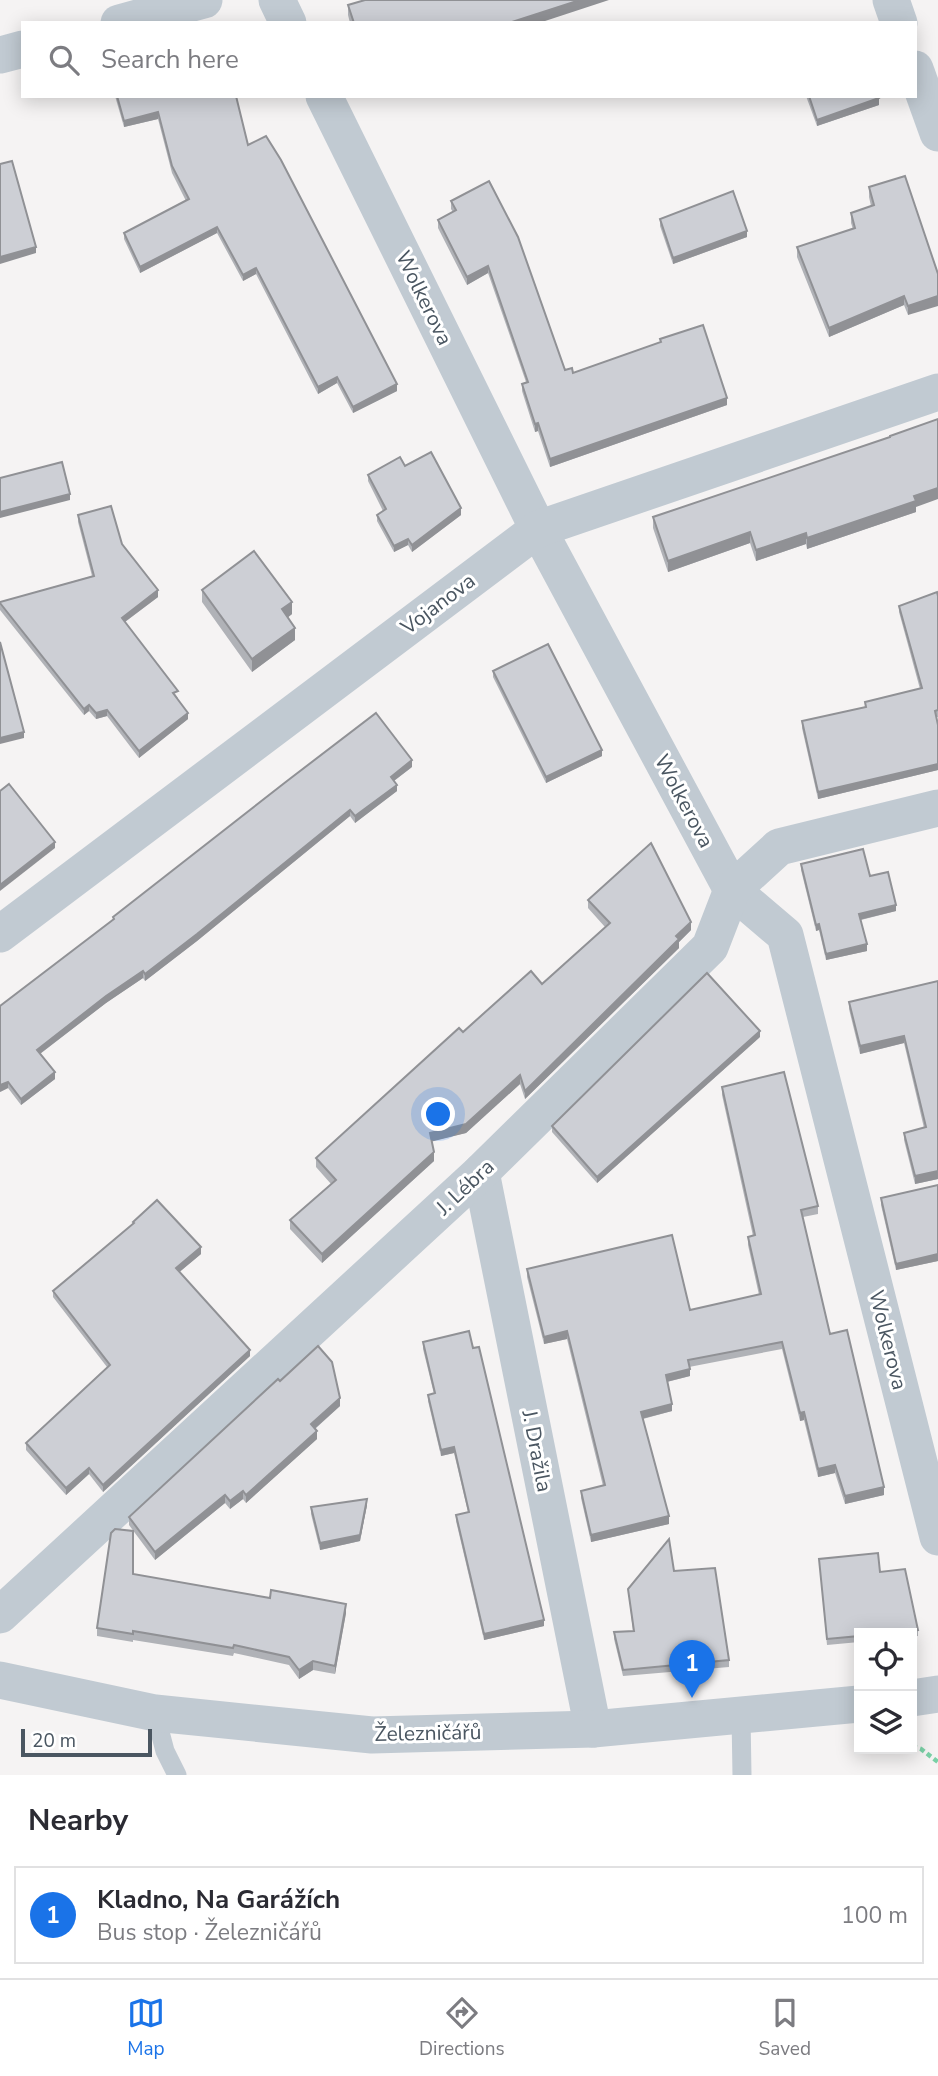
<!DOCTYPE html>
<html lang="en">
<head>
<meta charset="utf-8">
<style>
	body { margin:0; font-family:"Nunito Sans",sans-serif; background:#f2f2f3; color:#2b2b33 }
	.controls { position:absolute; right:21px; bottom:21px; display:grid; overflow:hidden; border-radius:0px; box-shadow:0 4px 18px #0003 }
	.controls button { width:63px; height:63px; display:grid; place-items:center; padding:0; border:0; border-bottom:2px solid #e1e1e2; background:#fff; color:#2b2b33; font:35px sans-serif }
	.scale { position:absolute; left:21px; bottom:18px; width:131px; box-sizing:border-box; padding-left:7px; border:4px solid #4a5661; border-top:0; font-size:19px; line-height:24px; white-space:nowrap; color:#4a5661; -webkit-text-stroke:5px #fff; paint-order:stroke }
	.you { position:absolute; left:439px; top:1115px; width:24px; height:24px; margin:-18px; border:5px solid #fff; border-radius:50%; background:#1a73e8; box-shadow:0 0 0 10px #1a73e833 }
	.badge { display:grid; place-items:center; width:46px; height:46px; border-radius:50%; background:#1a73e8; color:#fff; font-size:23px; font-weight:700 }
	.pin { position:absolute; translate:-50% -58px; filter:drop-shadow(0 2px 4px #0008) }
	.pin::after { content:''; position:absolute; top:37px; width:24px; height:21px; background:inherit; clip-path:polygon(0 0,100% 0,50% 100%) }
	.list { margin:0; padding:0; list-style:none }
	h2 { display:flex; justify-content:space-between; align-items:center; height:91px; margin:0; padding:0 28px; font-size:30px }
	h2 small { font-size:23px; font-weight:400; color:#7c7c81 }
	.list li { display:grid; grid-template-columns:46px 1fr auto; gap:21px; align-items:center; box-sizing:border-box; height:98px; margin:0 14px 14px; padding:0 14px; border:2px solid #e1e1e2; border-radius:0px }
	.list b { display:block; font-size:26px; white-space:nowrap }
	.list p { margin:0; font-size:23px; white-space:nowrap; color:#7c7c81 }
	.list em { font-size:23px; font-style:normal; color:#7c7c81 }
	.icon { flex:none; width:38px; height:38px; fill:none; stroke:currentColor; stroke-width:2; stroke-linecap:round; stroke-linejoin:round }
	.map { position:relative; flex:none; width:938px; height:1775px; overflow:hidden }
	.search { position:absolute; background:#fff; box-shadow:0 4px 18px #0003; left:21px; right:21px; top:21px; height:77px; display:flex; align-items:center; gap:18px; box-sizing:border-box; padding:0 24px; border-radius:0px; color:#7c7c81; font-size:26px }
	.sheet { height:203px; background:#fff }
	nav { display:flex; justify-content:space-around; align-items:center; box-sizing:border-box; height:98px; border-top:2px solid #e1e1e2; background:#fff; font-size:19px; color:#7c7c81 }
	nav a { display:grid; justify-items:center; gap:4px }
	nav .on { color:#1a73e8 }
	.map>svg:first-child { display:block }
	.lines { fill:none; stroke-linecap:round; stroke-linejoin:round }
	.path { stroke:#7ad0a6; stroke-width:4.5; stroke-dasharray:5 3.5; stroke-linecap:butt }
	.lane { stroke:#c1cad2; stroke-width:19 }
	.street { stroke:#c1cad2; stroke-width:37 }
	.wall { fill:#b0b2b7 }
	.shaded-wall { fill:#909195 }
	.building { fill:#cdcfd5; stroke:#909195; stroke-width:2 }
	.labels { text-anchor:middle; stroke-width:6; stroke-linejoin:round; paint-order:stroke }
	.street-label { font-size:21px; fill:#4a5661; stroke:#fff }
</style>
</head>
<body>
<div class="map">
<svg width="938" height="1775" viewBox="0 0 938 1775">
	<rect width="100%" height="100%" fill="#f5f3f3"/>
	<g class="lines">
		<path class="path" d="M912,1746l9,3 17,13"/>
		<g class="lane">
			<path d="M155,1713l10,38 12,24"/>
			<path d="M741,1715l1,60"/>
		</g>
		<g class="street">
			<path d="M277,0l11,23"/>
			<path d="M891,0l8,23"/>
			<path d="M119,23l85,-23"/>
			<path d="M0,55l23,-6"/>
			<path d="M915,69l23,64"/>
			<path d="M324,96l214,433 194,361 53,45 153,602"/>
			<path d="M0,934l538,-405 400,-137"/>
			<path d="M481,1172l112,557"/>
			<path d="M0,1615l481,-443 229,-225 22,-57 47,-43 159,-39"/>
			<path d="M0,1680l155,33 217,22 221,-6 266,-25"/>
			<path d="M912,1698l26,-4"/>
		</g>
	</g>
	<g class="wall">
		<path d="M348,5l191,18h-189l-2,-8z"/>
		<path d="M115,96h121l12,49 149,246 -44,22 -16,-30 -19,11 -62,-120 -13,7 -26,-48 -77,40 -16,-34v-6l62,-32 -14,-28 -14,-54 -34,8z"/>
		<path d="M806,96h72l1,9 -62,21z"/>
		<path d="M869,187l69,87 -30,41 -4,-10 -75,32 -32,-80v-10l56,-18 -2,-6v-10l20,-7 -2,-9z"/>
		<path d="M451,201l114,169 8,3 87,-31v-3l67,66 -177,62 -12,-36 -3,1 -13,-41v-7l4,-2 -38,-109 -21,12 -29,-57v-8l15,-8 -2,-3z"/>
		<path d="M660,219l87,18 -74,27 -13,-38z"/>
		<path d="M405,466l56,49 -49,37 -4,-7 -14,7 -17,-31v-6l6,-4 -15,-30v-6z"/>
		<path d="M916,507v5l-109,37 -1,-5 -50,17 -6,-18 -82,29 -15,-44v-11z"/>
		<path d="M78,515l44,29 36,53 -33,25 53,76h-1l11,21 -49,39 -32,-42 -11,3 -7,-8 -5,4 -84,-105v-8l92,-26 -14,-54z"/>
		<path d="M202,590l90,24 -5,4 8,22 -43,32 -50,-70z"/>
		<path d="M938,596v121h-2l2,8v45l-120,29 -16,-71v-7l63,-14v-5l55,-13 -21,-77v-6z"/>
		<path d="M493,671l109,85 -56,27 -53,-106z"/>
		<path d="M412,767l-18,14 3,10 -42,32 -5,-7 -153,125 -52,40 -2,-3 -37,25 -66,51 15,25 -34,26 -13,-17 -8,4 113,-173v-2z"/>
		<path d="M801,864l69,12 26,35 -35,9 6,31 -41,9 -7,-30 -3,1 -15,-61z"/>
		<path d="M588,900l103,30 -12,12v6l-154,151 -5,-15 -54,49 -34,8 2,20 -112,102 -32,-34v-9l41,-36 -15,-17v-9l147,-126 79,-48 63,-57 -17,-19z"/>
		<path d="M938,981v198l-23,5 -11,-44v-7l20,-5 -20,-85 -44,11 -11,-45v-7z"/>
		<path d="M760,1037l-163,146 -45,-51v-6z"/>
		<path d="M722,1087l96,119v8l-15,3 27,117 54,161 -39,9 -10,-31 -17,4 -14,-57 -4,1 -18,-72 -93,18 1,9 -23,6 5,29 -29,8 26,105 -78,18 -10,-44v-7l22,-5 -36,-147 -23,5 -17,-67v-8l163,41 69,-15 -11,-50v-8l5,-1 -31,-141z"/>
		<path d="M938,1185v76l-42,9 -15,-65v-7z"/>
		<path d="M133,1222l68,32 -22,18 71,84 -147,136 -14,-18 -23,21 -40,-45v-7l81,-76 -54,-70v-6l80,-66z"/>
		<path d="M423,1342l121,284 -60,14 -28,-119v-6l12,-3 -14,-59 -13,3 -13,-55v-6l6,-1 -11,-45z"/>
		<path d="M280,1381l60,25 -25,23 2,10 -71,64 -3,-4 -13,10 -5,-6 -70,57 -26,-35v-8z"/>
		<path d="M367,1505l-7,36 -40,9 -9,-36v-7z"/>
		<path d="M819,1559l61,13 38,58v6l-6,1v-4h-53v9l-32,3z"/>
		<path d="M674,1571l55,89v7l-106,9 -9,-37v-7l19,-1 -5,-42z"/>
		<path d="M133,1574l213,39 -11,61 -22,-4 -14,9 -10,-14 -55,-12 -1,3 -100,-16v2l-36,-6v-8z"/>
	</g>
	<g class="shaded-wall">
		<path d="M580,0h29l-70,23h-30z"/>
		<path d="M879,98v7l-62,21v-6z"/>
		<path d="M158,112v7l-34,8v-6z"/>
		<path d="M217,227v6l-77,40v-6z"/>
		<path d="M747,231v6l-74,27v-6z"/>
		<path d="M36,247v6l-36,11v-7z"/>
		<path d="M488,266v7l-21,12v-8z"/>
		<path d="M256,268v6l-13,7v-6z"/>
		<path d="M904,296v9l-75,32v-9z"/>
		<path d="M938,296v10l-30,9v-9z"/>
		<path d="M337,377v6l-19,11v-7z"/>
		<path d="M397,384v7l-44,22v-6z"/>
		<path d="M727,398v7l-177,62v-8z"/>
		<path d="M538,423v8l-3,1v-8z"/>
		<path d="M938,488v11l-22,8v5l-109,37v-11l107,-42z"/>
		<path d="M70,494v6l-70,18v-6z"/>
		<path d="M461,508v7l-49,37v-7z"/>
		<path d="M750,532v11l-82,29v-11z"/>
		<path d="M806,533v11l-50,17v-11z"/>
		<path d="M408,539v6l-14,7v-6z"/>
		<path d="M158,590v7l-36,27v-6z"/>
		<path d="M292,602v12l-10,8v-13z"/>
		<path d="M295,628v12l-43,32v-13z"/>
		<path d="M89,705v6l-5,4v-6z"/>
		<path d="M107,710v6l-11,3v-6z"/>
		<path d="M188,713v6l-49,39v-7z"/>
		<path d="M24,732v6l-24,6v-6z"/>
		<path d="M602,750v6l-56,27v-6z"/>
		<path d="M412,760v7l-21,16v-6z"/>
		<path d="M938,764v6l-120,29v-7z"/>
		<path d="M397,785v6l-42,32v-7z"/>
		<path d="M350,810v6l-153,125 -52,40v-7z"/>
		<path d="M55,842v6l-55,43v-6z"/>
		<path d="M896,905v6l-37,9v-6z"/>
		<path d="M691,922v8l-12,12v6l-154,151v-8l151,-155z"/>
		<path d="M819,924v6l-3,1v-6z"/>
		<path d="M867,944v7l-41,9v-6z"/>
		<path d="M143,971v7l-37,25 -69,53v-6l69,-54z"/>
		<path d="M760,1031v6l-163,146v-6z"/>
		<path d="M904,1036v7l-44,11v-8z"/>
		<path d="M55,1072v7l-34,26v-6z"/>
		<path d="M520,1075v9l-54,49 -36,9v-9z"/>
		<path d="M8,1082v6l-8,4v-7z"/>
		<path d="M434,1152v9l-112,102v-9z"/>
		<path d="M938,1171v8l-23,5v-8z"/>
		<path d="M201,1247v7l-25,21v-7z"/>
		<path d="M938,1254v7l-42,9v-6z"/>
		<path d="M567,1331v8l-23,5v-7z"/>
		<path d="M250,1350v6l-147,136v-7z"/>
		<path d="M690,1369v7l-24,6v-7z"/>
		<path d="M340,1398v8l-29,26v-8z"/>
		<path d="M672,1404v7l-31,8v-7z"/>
		<path d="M804,1412v8l-4,1v-8z"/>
		<path d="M317,1431v8l-71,64v-8z"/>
		<path d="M454,1447v6l-13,3v-6z"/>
		<path d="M835,1465v8l-17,4v-8z"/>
		<path d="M89,1468v6l-23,21v-7z"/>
		<path d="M884,1487v8l-39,9v-8z"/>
		<path d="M243,1491v8l-13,10v-8z"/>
		<path d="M225,1495v8l-70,57v-8z"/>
		<path d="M367,1499v6l-7,36 -40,9v-7z"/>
		<path d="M669,1516v8l-78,18v-7z"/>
		<path d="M346,1604v9l-11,61v-8z"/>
		<path d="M544,1620v6l-60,14v-6z"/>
		<path d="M313,1661v9l-14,9v-9z"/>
	</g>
	<g class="building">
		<path d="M365,0h215l-71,23h-155l-6,-18z"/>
		<path d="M117,96h119l12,49 18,-9 15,24 116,224 -44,23 -16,-30 -19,10 -62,-119 -13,7 -26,-48 -77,40 -16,-34 65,-34 -17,-33 -14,-54 -34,9z"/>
		<path d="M809,96h69l1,2 -62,22z"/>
		<path d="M12,161l24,86 -36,10v-93z"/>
		<path d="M905,176l33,98v22l-30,10 -4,-10 -75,32 -32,-81 58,-19 -4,-15 23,-8 -5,-18z"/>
		<path d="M489,181l29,56 47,133 7,-2 1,5 88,-31 -1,-3 43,-14 24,73 -177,61 -12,-36 -3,1 -13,-40 6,-2 -40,-116 -21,11 -29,-57 18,-10 -5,-9z"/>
		<path d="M733,191l14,40 -74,27 -13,-39z"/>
		<path d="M938,419v69l-24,8 2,5 -109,37 -1,-5 -50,17 -6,-18 -82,29 -15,-44 237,-80v-1z"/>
		<path d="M431,452l30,56 -49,37 -4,-6 -14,7 -17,-31 9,-6 -18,-34 32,-18 5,9z"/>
		<path d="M62,462l8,32 -70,18v-34z"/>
		<path d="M111,506l11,38 36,46 -36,28 56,73 -5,2 15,20 -49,38 -32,-41 -11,3 -7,-8 -5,4 -84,-106v-1l94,-26 -16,-61z"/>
		<path d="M254,551l38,51 -10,7 13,19 -43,31 -50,-69z"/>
		<path d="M937,592l1,4v114l-3,1 3,14v39l-120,28 -16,-71 64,-14 -1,-5 57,-14 -23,-82z"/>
		<path d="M0,642l24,90 -24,6z"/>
		<path d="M548,644l54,106 -56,27 -53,-106z"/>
		<path d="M376,713l36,47 -21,17 6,8 -42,31 -5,-6 -153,124 -52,40 -2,-3 -37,25 -69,54 18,22 -34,27 -13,-17 -8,3v-79l114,-87 -1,-2 174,-136z"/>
		<path d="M9,784l46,58 -55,43v-94z"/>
		<path d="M651,843l40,79 -15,14 3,3 -154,152 -5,-16 -54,49 -36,9 4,19 -112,102 -32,-34 46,-40 -20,-22 143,-130 4,4 68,-61 11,13 68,-61 -22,-23z"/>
		<path d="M863,849l7,27 18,-4 8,33 -37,9 8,30 -41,10 -7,-30 -3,1 -15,-61z"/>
		<path d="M707,973l53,58 -163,146 -45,-51z"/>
		<path d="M938,981v190l-23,5 -11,-43 22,-6 -22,-91 -44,10 -11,-44z"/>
		<path d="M784,1072l34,134 -17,4 29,124 17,-4 37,157 -39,9 -10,-31 -17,4 -14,-57 -4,1 -18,-71 -94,18 2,9 -24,6 6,29 -31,8 28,104 -78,19 -10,-44 24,-6 -38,-154 -23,6 -17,-68 145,-34 18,75 71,-16 -13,-57 7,-2 -33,-148z"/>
		<path d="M938,1185v69l-42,10 -15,-66z"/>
		<path d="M157,1200l44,47 -25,21 74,82 -147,135 -14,-17 -23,20 -40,-45 84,-78 -57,-74 81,-68 -1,-1z"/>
		<path d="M469,1331l4,17 6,-1 65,273 -60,14 -28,-119 13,-3 -15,-65 -13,3 -13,-55 7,-2 -12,-51z"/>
		<path d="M318,1346l14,16 8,36 -29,26 6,7 -71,64 -3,-4 -13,10 -5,-6 -70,57 -26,-35 149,-138 2,2z"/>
		<path d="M367,1499l-7,36 -40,8 -9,-36z"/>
		<path d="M115,1529l18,2v43l137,24 1,-8 75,14 -11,62 -22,-5 -14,9 -10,-13 -55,-12 -1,3 -100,-17v3l-36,-6 14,-95z"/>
		<path d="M669,1539l5,32 41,-3 14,92 -106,10 -9,-38 20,-1 -6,-42z"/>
		<path d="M878,1553l2,19 25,-3 13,61 -34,3h-25v3l-32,3 -8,-80z"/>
	</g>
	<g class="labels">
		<g class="street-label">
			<text transform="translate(424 298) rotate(64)" y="7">Wolkerova</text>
			<text transform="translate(438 604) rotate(-37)" y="7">Vojanova</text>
			<text transform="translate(684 801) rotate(62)" y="7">Wolkerova</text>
			<text transform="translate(465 1187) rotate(-43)" y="7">J. Lébra</text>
			<text transform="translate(888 1340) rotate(76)" y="7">Wolkerova</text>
			<text transform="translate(537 1451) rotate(79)" y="7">J. Dražila</text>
			<text transform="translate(428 1733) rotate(-1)" y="7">Železničářů</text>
		</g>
	</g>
</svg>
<div class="controls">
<button><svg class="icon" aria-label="locate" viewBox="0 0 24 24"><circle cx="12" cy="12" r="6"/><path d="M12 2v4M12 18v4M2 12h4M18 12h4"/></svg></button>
<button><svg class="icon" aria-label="layers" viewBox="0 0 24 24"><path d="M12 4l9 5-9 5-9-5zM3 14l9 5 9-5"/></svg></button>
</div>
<div class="scale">20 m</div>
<div class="you"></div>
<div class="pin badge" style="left:692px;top:1698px">1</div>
<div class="search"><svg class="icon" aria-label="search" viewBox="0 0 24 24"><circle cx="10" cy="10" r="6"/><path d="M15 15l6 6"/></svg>Search here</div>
</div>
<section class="sheet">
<h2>Nearby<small></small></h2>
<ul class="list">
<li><span class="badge">1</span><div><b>Kladno, Na Garážích</b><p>Bus stop · Železničářů</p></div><em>100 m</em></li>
</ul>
</section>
<nav>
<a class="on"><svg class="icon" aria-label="map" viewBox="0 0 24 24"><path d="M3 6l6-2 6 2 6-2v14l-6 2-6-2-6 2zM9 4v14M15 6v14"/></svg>Map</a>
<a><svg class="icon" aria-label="directions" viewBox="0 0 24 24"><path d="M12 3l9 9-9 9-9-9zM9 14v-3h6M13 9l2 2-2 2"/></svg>Directions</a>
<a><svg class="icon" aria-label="saved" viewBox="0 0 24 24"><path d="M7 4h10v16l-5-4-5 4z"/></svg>Saved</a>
</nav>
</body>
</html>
